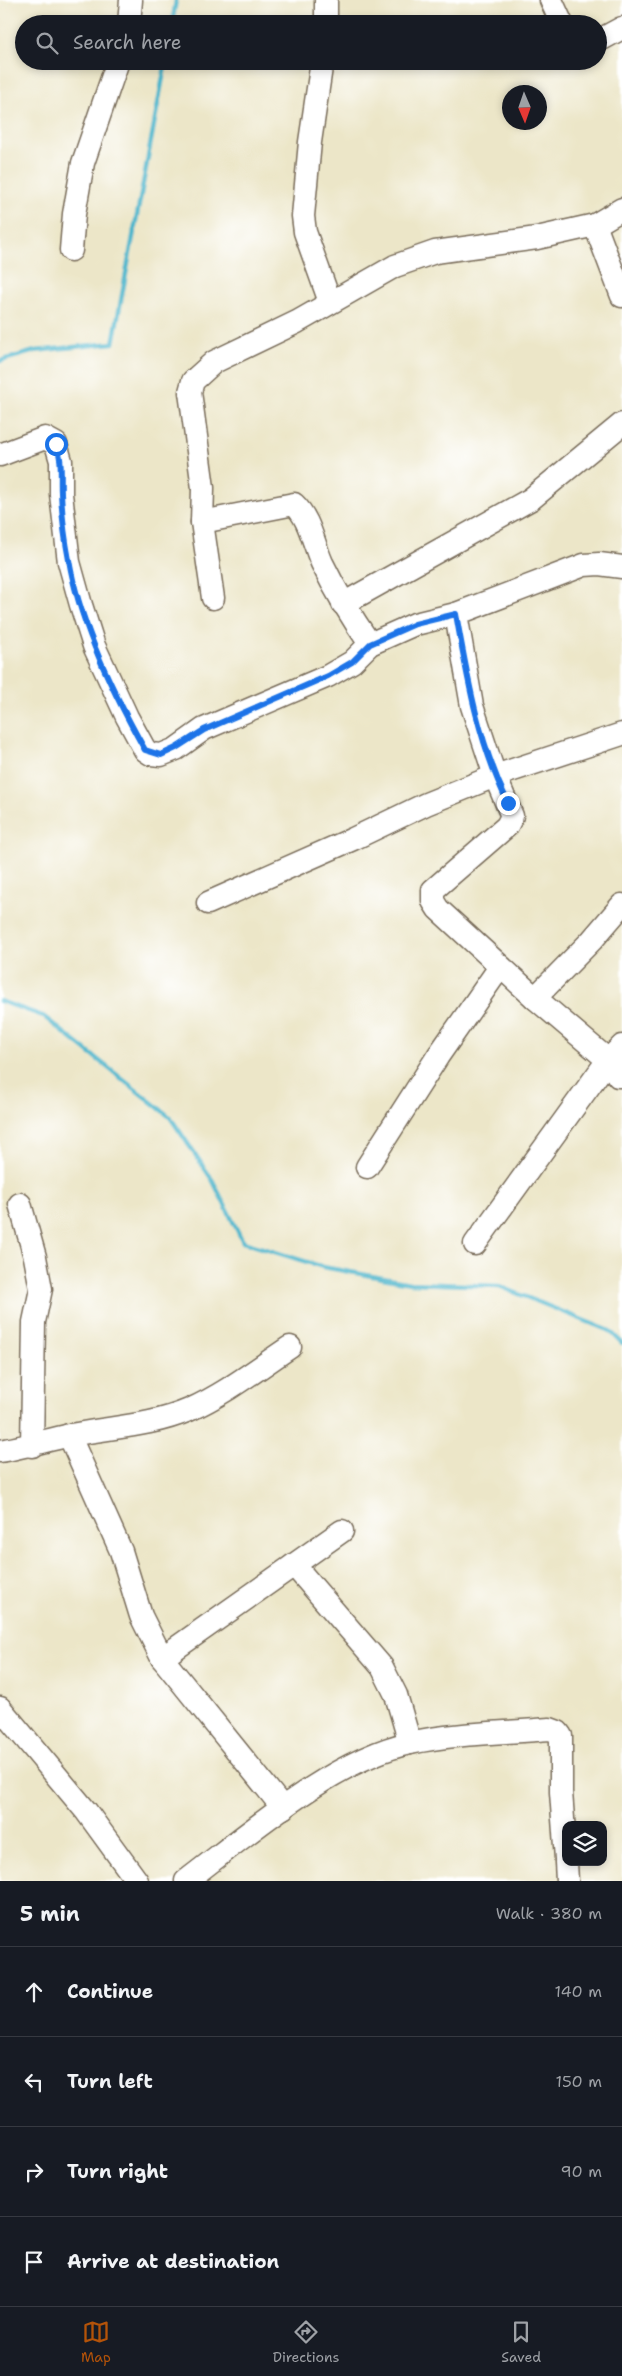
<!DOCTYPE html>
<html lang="en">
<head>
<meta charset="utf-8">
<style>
	body { margin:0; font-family:"Shantell Sans",sans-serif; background:#20242c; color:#f1f3f6 }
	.controls { position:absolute; right:15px; bottom:15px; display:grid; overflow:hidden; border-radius:10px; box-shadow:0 2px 8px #0003 }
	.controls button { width:45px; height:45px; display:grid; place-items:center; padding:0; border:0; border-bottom:1px solid #363941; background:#171b24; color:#f1f3f6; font:25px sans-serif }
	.compass { position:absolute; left:502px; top:85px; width:45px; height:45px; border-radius:50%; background:#171b24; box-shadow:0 2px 8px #0003; rotate:178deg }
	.stop { position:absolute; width:15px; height:15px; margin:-11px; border:4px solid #1a73e8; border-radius:50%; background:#fff }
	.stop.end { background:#1a73e8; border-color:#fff; box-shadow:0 1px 5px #0008 }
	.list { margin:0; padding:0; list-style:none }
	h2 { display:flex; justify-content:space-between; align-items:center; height:65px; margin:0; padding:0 20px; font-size:21px }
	h2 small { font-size:16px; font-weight:400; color:#9ea1a6 }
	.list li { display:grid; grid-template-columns:32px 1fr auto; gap:15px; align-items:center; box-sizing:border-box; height:90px; padding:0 20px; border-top:1px solid #363941 }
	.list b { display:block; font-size:19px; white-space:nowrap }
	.list em { font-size:16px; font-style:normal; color:#9ea1a6 }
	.icon { flex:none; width:28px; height:28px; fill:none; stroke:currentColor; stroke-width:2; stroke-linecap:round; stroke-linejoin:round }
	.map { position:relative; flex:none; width:622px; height:1881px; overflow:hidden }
	.search { position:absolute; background:#171b24; box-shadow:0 2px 8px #0003; left:15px; right:15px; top:15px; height:55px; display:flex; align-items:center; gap:12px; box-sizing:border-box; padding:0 18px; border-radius:28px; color:#9ea1a6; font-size:19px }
	.sheet { height:425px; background:#171b24 }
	nav { display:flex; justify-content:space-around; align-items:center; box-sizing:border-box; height:70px; border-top:1px solid #363941; background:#171b24; font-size:14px; color:#9ea1a6 }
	nav a { display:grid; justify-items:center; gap:2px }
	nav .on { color:#b45309 }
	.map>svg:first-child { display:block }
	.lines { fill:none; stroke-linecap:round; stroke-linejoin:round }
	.stream { stroke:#4db5cb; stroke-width:4.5 }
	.minor-casing { stroke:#796c5a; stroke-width:25 }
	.minor { stroke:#fff; stroke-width:22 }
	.route { stroke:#1a73e8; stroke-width:6 }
</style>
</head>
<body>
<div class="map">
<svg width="622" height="1881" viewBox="0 0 622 1881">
	<rect width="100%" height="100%" fill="#fff"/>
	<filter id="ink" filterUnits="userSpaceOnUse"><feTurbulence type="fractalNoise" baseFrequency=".02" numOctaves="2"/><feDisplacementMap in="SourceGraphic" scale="10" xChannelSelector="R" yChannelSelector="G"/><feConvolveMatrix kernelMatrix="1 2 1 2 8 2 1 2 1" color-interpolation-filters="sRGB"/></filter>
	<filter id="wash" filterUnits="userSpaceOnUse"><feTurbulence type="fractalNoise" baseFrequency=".0096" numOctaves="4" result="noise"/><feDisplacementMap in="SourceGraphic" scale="20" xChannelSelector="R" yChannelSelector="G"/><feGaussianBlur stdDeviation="1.12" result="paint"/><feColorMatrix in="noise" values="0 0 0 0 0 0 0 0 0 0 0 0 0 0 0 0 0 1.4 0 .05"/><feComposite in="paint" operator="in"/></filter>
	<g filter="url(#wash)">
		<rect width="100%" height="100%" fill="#ece6c8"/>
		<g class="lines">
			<g class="stream">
				<path d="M172,24l4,-24"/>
				<path d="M0,361l35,-10 78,-8 53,-282"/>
				<path d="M0,1001l43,15 127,101 43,64 30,61 80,25 87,16 89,3 111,45 12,12"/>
			</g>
		</g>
	</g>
	<g filter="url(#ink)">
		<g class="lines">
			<defs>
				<g id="minor">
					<path d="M326,0v24"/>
					<path d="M551,0l11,24"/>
					<path d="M129,24l2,-24"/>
					<path d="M598,41l24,-13"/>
					<path d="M322,61l-12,81 -7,74 2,16 25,70"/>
					<path d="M595,225l27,71"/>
					<path d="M71,250l3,-36 9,-51 35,-102"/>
					<path d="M0,455l45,-17 11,6 5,17v33l8,68 12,43 13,41 33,71 18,33 6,4 10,1 15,-6 28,-20 124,-53 24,-14 18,-18 45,-20 41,-10 128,-49 15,-1 23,3"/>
					<path d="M202,522l92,-18c16,15 19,39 28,59 14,29 30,55 48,81"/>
					<path d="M213,598l-11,-76 1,-34 -13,-96 3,-11 21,-19 83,-40 98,-56 40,-14 102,-14 58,-13 27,-16"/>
					<path d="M343,604l188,-105 91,-75"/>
					<path d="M456,614l16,92 23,70 17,40 -5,10 -74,64v11l5,8 97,89 73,62 10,16h4"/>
					<path d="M208,903l145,-64 73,-35 69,-28 127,-42"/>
					<path d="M535,998l57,-58 30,-35"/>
					<path d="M367,1167l71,-111 62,-89"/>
					<path d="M20,1204l15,53 6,32 -7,33 -2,124"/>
					<path d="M475,1244l133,-184 14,-14"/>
					<path d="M69,1435l52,116 20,65 21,42 121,150"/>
					<path d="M0,1451c24,-4 47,-11 71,-16 40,-8 81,-9 118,-25 36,-16 68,-41 101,-63"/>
					<path d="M294,1565l88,102 14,28 14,48"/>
					<path d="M162,1658l180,-127"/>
					<path d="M0,1708l86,103 51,70"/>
					<path d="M566,1862l1,19"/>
					<path d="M186,1881c62,-47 148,-122 224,-138 45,-10 94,-10 140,-14l8,3 3,4v56l5,67"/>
				</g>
			</defs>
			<use href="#minor" class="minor-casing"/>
			<use href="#minor" class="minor"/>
		</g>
	</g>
	<g class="lines" filter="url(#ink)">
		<path class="route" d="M56,444c7,15 4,32 5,49 1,22 4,46 8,67 11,65 44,133 76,190l16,5 15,-7 28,-18 124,-54 24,-14 18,-18 45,-20 41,-10c12,67 22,127 52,189"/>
	</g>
</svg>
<div class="controls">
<button><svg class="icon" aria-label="layers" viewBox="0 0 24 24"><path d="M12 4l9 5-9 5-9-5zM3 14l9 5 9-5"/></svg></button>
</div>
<svg class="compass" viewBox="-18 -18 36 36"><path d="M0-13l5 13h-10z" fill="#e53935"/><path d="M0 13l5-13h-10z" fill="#9ea1a6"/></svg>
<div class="stop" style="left:56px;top:444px"></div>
<div class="stop end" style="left:508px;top:803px"></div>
<div class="search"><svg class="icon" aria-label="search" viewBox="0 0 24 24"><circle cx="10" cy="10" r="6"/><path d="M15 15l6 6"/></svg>Search here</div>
</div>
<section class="sheet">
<h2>5 min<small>Walk · 380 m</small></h2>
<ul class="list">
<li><svg class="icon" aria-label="ahead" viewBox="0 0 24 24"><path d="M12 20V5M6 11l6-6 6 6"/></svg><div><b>Continue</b></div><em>140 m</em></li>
<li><svg class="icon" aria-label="left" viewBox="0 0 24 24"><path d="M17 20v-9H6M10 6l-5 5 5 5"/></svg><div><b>Turn left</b></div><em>150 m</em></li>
<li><svg class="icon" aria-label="right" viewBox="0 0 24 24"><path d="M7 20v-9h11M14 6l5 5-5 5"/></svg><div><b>Turn right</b></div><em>90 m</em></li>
<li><svg class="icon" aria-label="arrive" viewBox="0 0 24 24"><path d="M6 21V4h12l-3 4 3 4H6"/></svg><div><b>Arrive at destination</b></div></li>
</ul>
</section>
<nav>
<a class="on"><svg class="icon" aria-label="map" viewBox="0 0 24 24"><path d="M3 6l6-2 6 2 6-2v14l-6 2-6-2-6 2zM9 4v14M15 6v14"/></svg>Map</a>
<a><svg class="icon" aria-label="directions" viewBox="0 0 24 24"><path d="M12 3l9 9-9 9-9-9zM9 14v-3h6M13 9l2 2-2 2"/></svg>Directions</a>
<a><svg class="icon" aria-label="saved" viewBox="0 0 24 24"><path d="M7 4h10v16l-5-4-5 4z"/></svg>Saved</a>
</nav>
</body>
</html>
